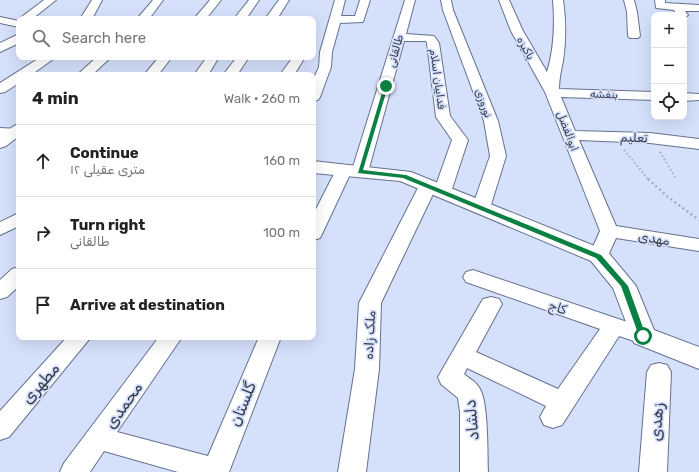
<!DOCTYPE html>
<html lang="en">
<head>
<meta charset="utf-8">
<style>
	body { margin:0; font-family:Rubik,"Noto Sans Arabic",sans-serif; background:#f6f6f6; color:#222 }
	.controls { position:absolute; right:12px; top:12px; display:grid; overflow:hidden; border-radius:8px; box-shadow:0 4px 16px #0002 }
	.controls button { width:36px; height:36px; display:grid; place-items:center; padding:0; border:0; border-bottom:1px solid #e0e0e0; background:#fff; color:#222; font:20px sans-serif }
	.stop { position:absolute; width:12px; height:12px; margin:-9px; border:3px solid #0b8043; border-radius:50%; background:#fff }
	.stop.end { background:#0b8043; border-color:#fff; box-shadow:0 1px 4px #0008 }
	.list { margin:0; padding:0; list-style:none }
	h2 { display:flex; justify-content:space-between; align-items:center; height:52px; margin:0; padding:0 16px; font-size:17px }
	h2 small { font-size:13px; font-weight:400; color:#767676 }
	.list li { display:grid; grid-template-columns:26px 1fr auto; gap:12px; align-items:center; box-sizing:border-box; height:72px; padding:0 16px; border-top:1px solid #e0e0e0 }
	.list b { display:block; font-size:15px; white-space:nowrap }
	.list p { margin:0; font-size:13px; white-space:nowrap; color:#767676 }
	.list em { font-size:13px; font-style:normal; color:#767676 }
	.icon { flex:none; width:22px; height:22px; fill:none; stroke:currentColor; stroke-width:2; stroke-linecap:round; stroke-linejoin:round }
	.map { position:relative; flex:none; width:699px; height:472px; overflow:hidden }
	.search { position:absolute; background:#fff; box-shadow:0 4px 16px #0002; left:16px; top:16px; width:300px; height:44px; display:flex; align-items:center; gap:10px; box-sizing:border-box; padding:0 14px; border-radius:8px; color:#767676; font-size:15px }
	.panel { position:absolute; background:#fff; box-shadow:0 4px 16px #0002; left:16px; top:72px; width:300px; height:268px; border-radius:8px }
	.map>svg:first-child { display:block }
	.lines { fill:none; stroke-linecap:round; stroke-linejoin:round }
	.minor-casing { stroke:#65718f; stroke-width:2 }
	.tertiary-casing { stroke:#65718f; stroke-width:2 }
	.path-far1 { stroke:#a2abc2; stroke-width:2; stroke-dasharray:1.5 2.5; stroke-linecap:butt }
	.path { stroke:#a2abc2; stroke-width:2.5; stroke-dasharray:2 3; stroke-linecap:butt }
	.minor { fill:#fff; fill-rule:evenodd }
	.tertiary { fill:#fff; fill-rule:evenodd }
	.route { fill:#0b8043 }
	.labels { text-anchor:middle; stroke-width:3.5; stroke-linejoin:round; paint-order:stroke }
	.far-street-label { font-size:11px; fill:#363b49; stroke:#d5e0fb }
	.street-label { font-size:13px; fill:#363b49; stroke:#d5e0fb }
	.near-street-label { font-size:16px; fill:#363b49; stroke:#d5e0fb }
</style>
</head>
<body>
<div class="map">
<svg width="699" height="472" viewBox="0 0 699 472">
	<rect width="100%" height="100%" fill="#d5e0fb"/>
	<g class="lines">
		<defs>
			<g id="minor">
				<path d="M44,0h12l-24,19h-13z"/>
				<path d="M92,0h10l-10,19h-12z"/>
				<path d="M153,0h10l-14,19h-12z"/>
				<path d="M210,0h11l-15,19h-12z"/>
				<path d="M249,0h10l-13,19h-12z"/>
				<path d="M279,0h10l-12,19h-12z"/>
				<path d="M335,0h10l-4,16h14l5,-16h10l-7,22 -23,1 -8,29 -1,15 -11,30 -2,3 -5,1v-21l6,-13 1,-15z"/>
				<path d="M405,0h10l-9,34 28,2 5,7 11,73 18,24 -17,52 -3,4 -6,1 -6,-1 -2,-4 -53,111 -2,66 -13,103h-28l17,-103 4,-66 60,-117 3,-4 6,-1 6,1 2,3 16,-45 -16,-23 -9,-74 -1,-2h-22l-36,131 -2,4 -6,1 -6,-1 -2,-4v-2l-30,64 -2,4 -7,2v-25l23,-45 2,-4 6,-1 6,1 2,4z"/>
				<path d="M441,0h10l2,10 45,111 8,35 -16,52 -3,4 -6,1 -6,-1 -3,-4 18,-52 -6,-35 -41,-111z"/>
				<path d="M499,0h10l14,31 24,41c7,-23 8,-48 6,-72h10c3,20 3,41 0,61 -2,10 -4,18 -4,28l95,3v8l-93,-3 14,34 75,2 49,6v10l-49,-6 -71,-3 37,86 83,13v12l-83,-13 -10,22 -7,2 -7,-2 -3,-4 11,-25 -55,-139 -34,-61z"/>
				<path d="M624,0h10l3,12 3,24 -2,2h-8l-2,-2 -1,-24z"/>
				<path d="M655,0h10v3l34,2v6h-14l3,4 -4,3v-3h-7l-3,-5 -18,-2z"/>
				<path d="M0,17l19,4v6l-19,-4z"/>
				<path d="M19,34v9l-19,9v-9z"/>
				<path d="M41,57h15l-25,18h-12v8l-14,9 -5,1v-10z"/>
				<path d="M97,57h14l-19,18h-15z"/>
				<path d="M159,57h13l-14,18h-14z"/>
				<path d="M207,57h12l-11,18h-14z"/>
				<path d="M237,57h12l-12,18h-14z"/>
				<path d="M293,57h12l-11,18h-14z"/>
				<path d="M684,93l15,1v6l-15,1z"/>
				<path d="M19,124v12l-13,10 -6,2v-12l14,-10z"/>
				<path d="M19,213v13l-19,9v-13z"/>
				<path d="M19,267v19l-12,11 -7,2v-19l12,-11z"/>
				<path d="M473,270l178,60 3,6 -3,6 -8,2 -24,-8 -57,89 -9,3 -9,-3 -4,-8 6,-11 -79,-38 -3,6c4,4 11,7 14,12 11,12 9,68 10,86h-28v-60l-2,-14 -17,-14 -3,-7 45,-78 8,-2 8,2 3,5 -26,48 82,37 42,-60 -134,-47 -3,-5 3,-5z"/>
				<path d="M67,337h24l-82,100 -9,3v-29z"/>
				<path d="M159,337h23l-65,95 91,24 51,-119h22l-52,135h-51l-74,-21 -14,21h-30l4,-9z"/>
				<path d="M659,363l8,2 4,7 -4,100h-28l8,-100 4,-7z"/>
			</g>
			<g id="tertiary">
				<path d="M0,128l19,1v10l-19,-1z"/>
				<path d="M313,161l98,11 196,79 29,35 18,44 45,17v22l-65,-26 -21,-55 -22,-27 -191,-80 -87,-8z"/>
			</g>
		</defs>
		<use href="#minor" class="minor-casing"/>
		<use href="#tertiary" class="tertiary-casing"/>
		<g class="path-far1">
			<path d="M624,150l25,30"/>
			<path d="M660,152l15,25"/>
		</g>
		<path class="path" d="M648,179l20,18 31,23"/>
		<use href="#minor" class="minor"/>
		<use href="#tertiary" class="tertiary"/>
	</g>
	<path class="route" d="M386,85l2,1 -25,84 43,5 195,80 27,31 18,50 -1,2 -2,1 -4,-3 -18,-50 -25,-28 -193,-80 -45,-5 26,-87z"/>
	<g class="labels">
		<g class="far-street-label">
			<text transform="translate(526 48) rotate(60)" y="4">پاکیزه</text>
			<text transform="translate(395 51) rotate(-75)" y="4">طالقانی</text>
			<text transform="translate(438 79) rotate(82)" y="4">فداییان اسلام</text>
			<text transform="translate(604 94) rotate(2)" y="4">بنفشه</text>
			<text transform="translate(484 103) rotate(69)" y="4">نوروزی</text>
			<text transform="translate(568 131) rotate(69)" y="4">ابوالفضل</text>
		</g>
		<g class="street-label">
			<text transform="translate(634 137) rotate(2)" y="5">تعلیم</text>
			<text transform="translate(654 238) rotate(9)" y="5">مهدی</text>
			<text transform="translate(558 307) rotate(19)" y="5">کاج</text>
			<text transform="translate(369 335) rotate(-87)" y="5">ملک زاده</text>
		</g>
		<g class="near-street-label">
			<text transform="translate(40 383) rotate(-49)" y="6">مطهری</text>
			<text transform="translate(242 404) rotate(-68)" y="6">گلستان</text>
			<text transform="translate(123 405) rotate(-55)" y="6">محمدی</text>
			<text transform="translate(471 420) rotate(-95)" y="6">دلشاد</text>
			<text transform="translate(656 422) rotate(-86)" y="6">زهدی</text>
		</g>
	</g>
</svg>
<div class="controls">
<button>+</button>
<button>−</button>
<button><svg class="icon" aria-label="locate" viewBox="0 0 24 24"><circle cx="12" cy="12" r="6"/><path d="M12 2v4M12 18v4M2 12h4M18 12h4"/></svg></button>
</div>
<div class="stop" style="left:643px;top:336px"></div>
<div class="stop end" style="left:386px;top:86px"></div>
<div class="search"><svg class="icon" aria-label="search" viewBox="0 0 24 24"><circle cx="10" cy="10" r="6"/><path d="M15 15l6 6"/></svg>Search here</div>
<section class="panel">
<h2>4 min<small>Walk · 260 m</small></h2>
<ul class="list">
<li><svg class="icon" aria-label="ahead" viewBox="0 0 24 24"><path d="M12 20V5M6 11l6-6 6 6"/></svg><div><b>Continue</b><p>۱۲ متری عقیلی</p></div><em>160 m</em></li>
<li><svg class="icon" aria-label="right" viewBox="0 0 24 24"><path d="M7 20v-9h11M14 6l5 5-5 5"/></svg><div><b>Turn right</b><p>طالقانی</p></div><em>100 m</em></li>
<li><svg class="icon" aria-label="arrive" viewBox="0 0 24 24"><path d="M6 21V4h12l-3 4 3 4H6"/></svg><div><b>Arrive at destination</b></div></li>
</ul>
</section>
</div>
</body>
</html>
